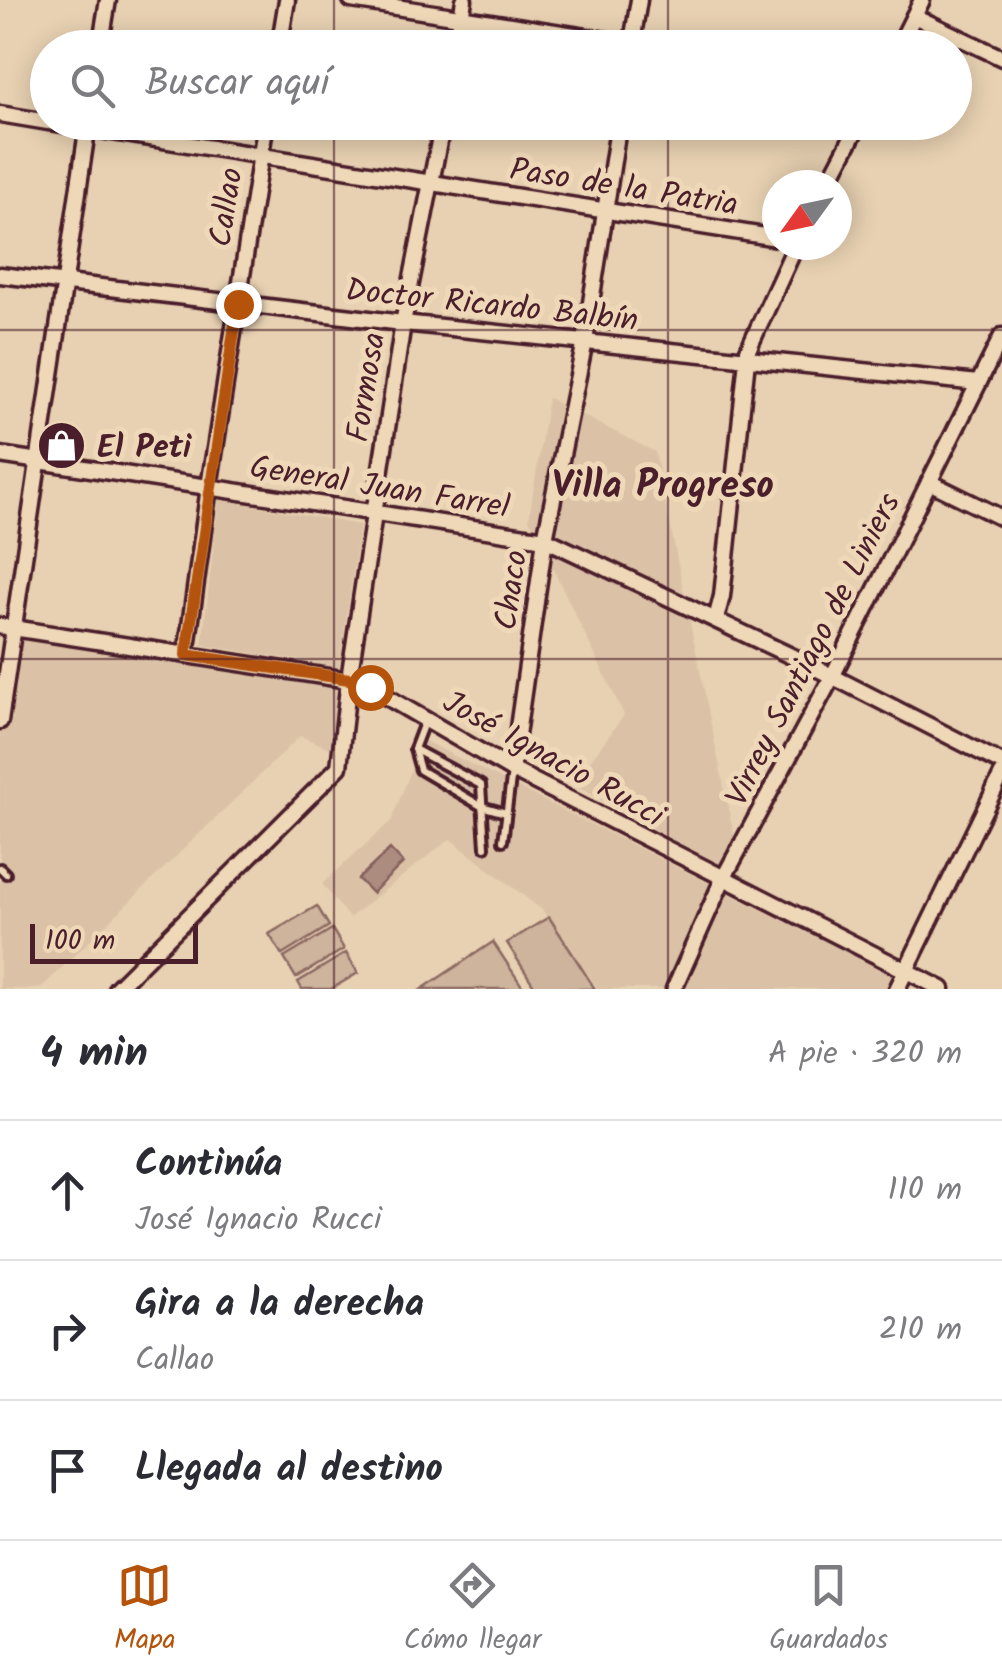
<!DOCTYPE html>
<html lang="es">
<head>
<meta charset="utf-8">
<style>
	body { margin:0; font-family:Kalam,sans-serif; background:#f2f2f3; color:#2b2b33 }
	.compass { position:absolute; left:762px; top:170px; width:90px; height:90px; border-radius:50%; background:#fff; box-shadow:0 5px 25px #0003; rotate:237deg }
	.scale { position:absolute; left:30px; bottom:25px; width:168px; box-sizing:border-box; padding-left:10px; border:5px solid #4a1f2b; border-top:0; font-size:28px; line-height:35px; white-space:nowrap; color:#4a1f2b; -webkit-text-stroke:8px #efd8b8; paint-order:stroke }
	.stop { position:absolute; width:30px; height:30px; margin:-22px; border:8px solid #b45309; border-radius:50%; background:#fff }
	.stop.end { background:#b45309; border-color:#fff; box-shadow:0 2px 10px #0008 }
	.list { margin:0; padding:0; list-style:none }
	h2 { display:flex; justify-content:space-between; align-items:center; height:130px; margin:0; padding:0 40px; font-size:42px }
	h2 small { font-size:32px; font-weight:400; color:#7c7c81 }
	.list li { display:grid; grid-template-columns:65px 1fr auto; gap:30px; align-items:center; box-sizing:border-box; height:140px; padding:0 40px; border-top:2px solid #e1e1e2 }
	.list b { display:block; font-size:38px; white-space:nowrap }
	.list p { margin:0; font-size:32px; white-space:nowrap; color:#7c7c81 }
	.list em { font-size:32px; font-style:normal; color:#7c7c81 }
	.icon { flex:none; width:55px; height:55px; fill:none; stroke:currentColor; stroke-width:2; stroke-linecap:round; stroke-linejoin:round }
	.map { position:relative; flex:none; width:1002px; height:989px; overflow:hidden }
	.search { position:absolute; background:#fff; box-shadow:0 5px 25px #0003; left:30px; right:30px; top:30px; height:110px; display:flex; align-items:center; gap:25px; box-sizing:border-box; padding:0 35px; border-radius:55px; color:#7c7c81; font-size:38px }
	.sheet { height:550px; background:#fff }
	nav { display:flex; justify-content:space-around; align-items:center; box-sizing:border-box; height:140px; border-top:2px solid #e1e1e2; background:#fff; font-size:28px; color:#7c7c81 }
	nav a { display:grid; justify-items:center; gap:5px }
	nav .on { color:#b45309 }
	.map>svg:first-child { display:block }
	.built { fill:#dbc2a7 }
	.green { fill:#ceb49c; stroke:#8c6a64; stroke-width:2.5 }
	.water { fill:#ac8c7f; stroke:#85605d; stroke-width:2.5 }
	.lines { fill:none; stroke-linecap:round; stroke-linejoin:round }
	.lane-casing { stroke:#4a1f2b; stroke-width:14 }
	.street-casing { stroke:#4a1f2b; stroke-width:21 }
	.lane { stroke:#efd8b8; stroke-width:6 }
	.street { stroke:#efd8b8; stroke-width:14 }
	.route { stroke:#b45309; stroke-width:12 }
	.grid { fill:none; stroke:#4a1f2b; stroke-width:2.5; stroke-opacity:0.55 }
	.labels { text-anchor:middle; stroke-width:10; stroke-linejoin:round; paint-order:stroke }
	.street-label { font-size:32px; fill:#4a1f2b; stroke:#efd8b8 }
	.poi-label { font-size:32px; font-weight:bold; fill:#4a1f2b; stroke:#efd8b8; text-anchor:start }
	.quarter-label { font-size:38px; font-weight:bold; fill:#4a1f2b; stroke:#efd8b8 }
</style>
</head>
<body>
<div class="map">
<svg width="1002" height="989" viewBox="0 0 1002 989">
	<rect width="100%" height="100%" fill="#e8d1b2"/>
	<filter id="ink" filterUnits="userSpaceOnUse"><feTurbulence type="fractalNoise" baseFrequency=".01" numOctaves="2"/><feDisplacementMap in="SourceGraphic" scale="20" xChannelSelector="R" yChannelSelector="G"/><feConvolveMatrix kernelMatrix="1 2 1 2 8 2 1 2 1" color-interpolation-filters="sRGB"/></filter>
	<g filter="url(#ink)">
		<g class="built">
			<path d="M548,398l107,54 88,427 -170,-95 51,-69 -95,-196z"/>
			<path d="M219,499l141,26 -21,142 -137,-22z"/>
			<path d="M0,634l340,50 -3,67 -37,-15 -260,253h-40z"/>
			<path d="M423,740l471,236 -6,13h-290l-56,-79 -92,-71 -101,79 -27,-34 69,-63z"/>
		</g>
		<g class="green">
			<path d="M317,906l12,20 -47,29 -13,-21z"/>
			<path d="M549,917l46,72h-59l-29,-46z"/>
			<path d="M332,929l12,20 -48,29 -12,-20z"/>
			<path d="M493,942l31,47h-102z"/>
			<path d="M346,953l12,20 -27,16h-29l-4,-7z"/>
		</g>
		<path class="water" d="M390,849l13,14 -31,30 -14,-14z"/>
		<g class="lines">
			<defs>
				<g id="lane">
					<path d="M425,720l-11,29 6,21 61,36 25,7"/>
					<path d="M414,749l67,36 4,62"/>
					<path d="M503,841l9,-70"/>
					<path d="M0,868l6,6"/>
				</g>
				<g id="street">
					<path d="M351,0l307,48"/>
					<path d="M914,16l88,42"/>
					<path d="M100,48l8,-48"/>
					<path d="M279,48l8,-48"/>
					<path d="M456,48l8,-48"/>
					<path d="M631,48l8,-48"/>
					<path d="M898,48l24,-48"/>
					<path d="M0,114l48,8"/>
					<path d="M49,122l728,116"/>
					<path d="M827,185l33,-63"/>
					<path d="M0,275l403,48 575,60"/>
					<path d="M0,455l545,84 265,126 192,98"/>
					<path d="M929,482l73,36"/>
					<path d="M716,619l6,-23 26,-246 48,-105"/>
					<path d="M0,626l361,56 151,88 430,219"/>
					<path d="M186,655l23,-168 57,-365"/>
					<path d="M0,721l88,-597"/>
					<path d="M512,770l33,-231 40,-198 34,-219"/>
					<path d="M116,989l223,-222 10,-88 54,-356 40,-201"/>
					<path d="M674,989l49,-110 109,-202 170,-341"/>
					<path d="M897,989l105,-215"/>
				</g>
			</defs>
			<use href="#lane" class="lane-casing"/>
			<use href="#street" class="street-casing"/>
			<use href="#lane" class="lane"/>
			<use href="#street" class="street"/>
		</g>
	</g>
	<g class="lines" filter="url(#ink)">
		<path class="route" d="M238,304l-52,351 163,24 21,8"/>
	</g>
	<path class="grid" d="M334,0v48M668,0v48M334,122v867M668,122v867M0,330h1002M0,659h1002"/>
	<defs>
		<symbol id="shop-disc" viewBox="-11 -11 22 22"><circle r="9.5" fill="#4a1f2b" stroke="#efd8b8"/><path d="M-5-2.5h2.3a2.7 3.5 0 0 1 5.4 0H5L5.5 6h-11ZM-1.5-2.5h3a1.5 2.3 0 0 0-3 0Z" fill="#fff"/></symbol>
	</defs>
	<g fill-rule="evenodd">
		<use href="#shop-disc" x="34" y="418" width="55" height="55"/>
	</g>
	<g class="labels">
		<g class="street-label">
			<text transform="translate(624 186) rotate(9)" y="11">Paso de la Patria</text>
			<text transform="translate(225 207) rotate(-81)" y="11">Callao</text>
			<text transform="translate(492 304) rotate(6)" y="11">Doctor Ricardo Balbín</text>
			<text transform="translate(365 387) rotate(-81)" y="11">Formosa</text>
			<text transform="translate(380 486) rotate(9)" y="11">General Juan Farrel</text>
			<text transform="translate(510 590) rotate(-82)" y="11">Chaco</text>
			<text transform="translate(812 649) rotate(-63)" y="11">Virrey Santiago de Liniers</text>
			<text transform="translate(554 758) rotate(29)" y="11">José Ignacio Rucci</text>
		</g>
		<g class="poi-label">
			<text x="97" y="457">El Peti</text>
		</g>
		<g class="quarter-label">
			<text x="663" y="497">Villa Progreso</text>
		</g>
	</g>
</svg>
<svg class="compass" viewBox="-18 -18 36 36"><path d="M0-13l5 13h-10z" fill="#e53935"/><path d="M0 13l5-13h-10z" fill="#7c7c81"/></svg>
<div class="scale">100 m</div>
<div class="stop" style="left:370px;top:687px"></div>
<div class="stop end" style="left:238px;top:304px"></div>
<div class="search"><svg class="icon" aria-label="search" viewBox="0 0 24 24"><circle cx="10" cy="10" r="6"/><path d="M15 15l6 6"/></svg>Buscar aquí</div>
</div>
<section class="sheet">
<h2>4 min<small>A pie · 320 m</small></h2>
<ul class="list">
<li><svg class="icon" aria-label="ahead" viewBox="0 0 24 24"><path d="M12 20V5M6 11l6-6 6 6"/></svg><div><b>Continúa</b><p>José Ignacio Rucci</p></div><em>110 m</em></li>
<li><svg class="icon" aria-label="right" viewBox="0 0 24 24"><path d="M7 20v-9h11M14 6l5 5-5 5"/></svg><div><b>Gira a la derecha</b><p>Callao</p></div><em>210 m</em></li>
<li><svg class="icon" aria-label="arrive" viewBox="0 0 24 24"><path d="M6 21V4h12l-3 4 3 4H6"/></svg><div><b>Llegada al destino</b></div></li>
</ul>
</section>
<nav>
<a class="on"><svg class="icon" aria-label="map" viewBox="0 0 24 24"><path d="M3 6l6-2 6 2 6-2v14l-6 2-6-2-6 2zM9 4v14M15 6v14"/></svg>Mapa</a>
<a><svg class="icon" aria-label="directions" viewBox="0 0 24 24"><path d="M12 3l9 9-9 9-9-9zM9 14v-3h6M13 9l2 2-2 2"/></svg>Cómo llegar</a>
<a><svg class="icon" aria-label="saved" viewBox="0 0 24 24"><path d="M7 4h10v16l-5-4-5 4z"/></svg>Guardados</a>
</nav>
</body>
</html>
